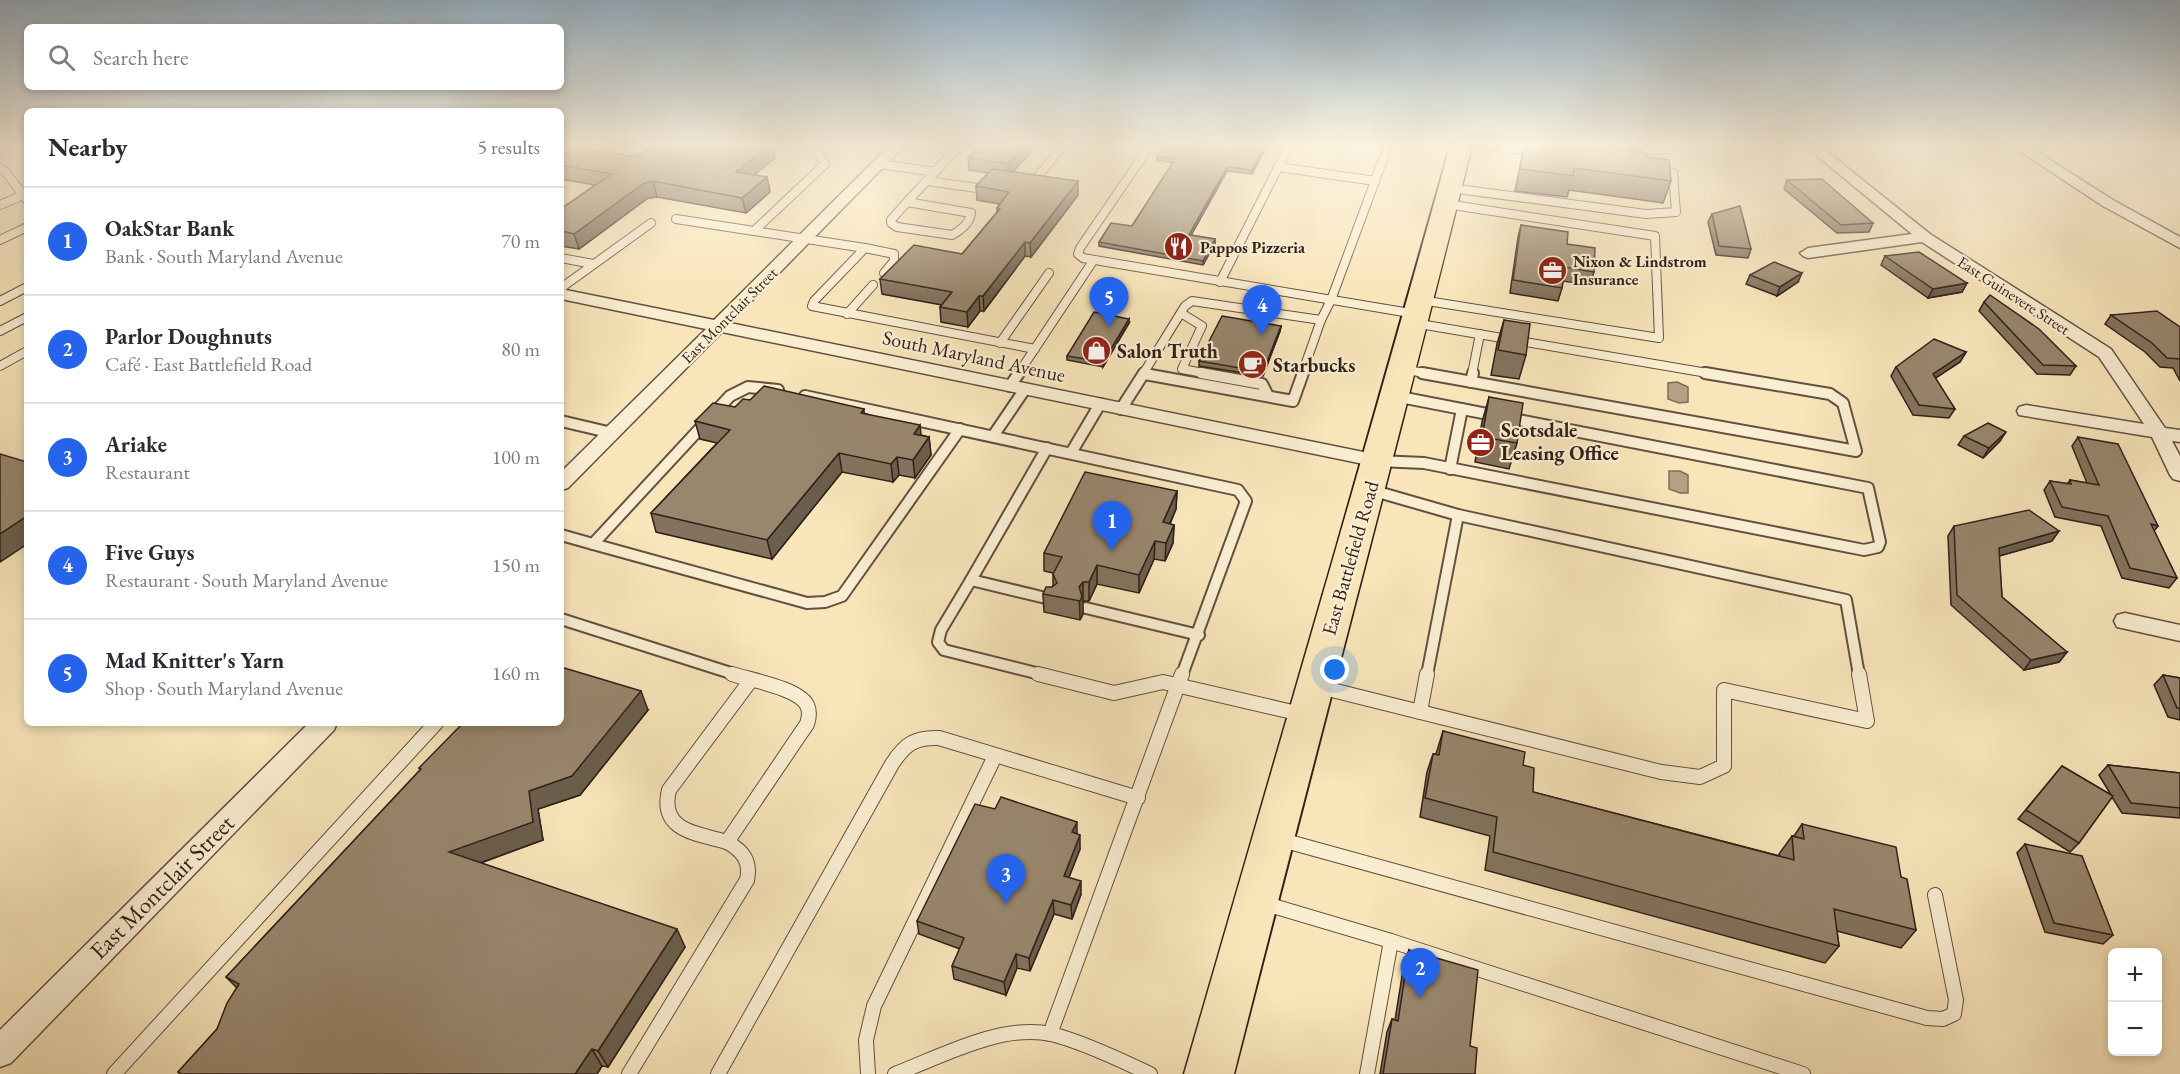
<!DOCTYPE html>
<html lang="en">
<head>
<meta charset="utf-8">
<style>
	body { margin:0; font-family:"EB Garamond",serif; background:#f7f7f7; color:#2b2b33 }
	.controls { position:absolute; right:18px; bottom:18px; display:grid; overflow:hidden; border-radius:9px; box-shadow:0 3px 9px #0003 }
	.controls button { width:54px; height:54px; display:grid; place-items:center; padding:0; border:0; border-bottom:2px solid #e1e1e2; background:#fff; color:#2b2b33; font:30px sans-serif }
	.you { position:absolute; left:1335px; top:670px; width:21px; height:21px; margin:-15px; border:4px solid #fff; border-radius:50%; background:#1a73e8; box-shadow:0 0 0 9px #1a73e833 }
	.badge { display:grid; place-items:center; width:39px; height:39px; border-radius:50%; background:#2563eb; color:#fff; font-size:20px; font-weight:700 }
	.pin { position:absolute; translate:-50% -50px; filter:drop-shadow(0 2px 3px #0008) }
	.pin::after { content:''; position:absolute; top:32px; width:21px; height:18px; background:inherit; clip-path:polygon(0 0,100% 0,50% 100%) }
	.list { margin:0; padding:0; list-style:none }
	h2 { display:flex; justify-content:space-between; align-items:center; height:78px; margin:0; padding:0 24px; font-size:26px }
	h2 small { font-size:20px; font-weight:400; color:#7c7c81 }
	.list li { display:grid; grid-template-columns:39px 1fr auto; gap:18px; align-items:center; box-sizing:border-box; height:108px; padding:0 24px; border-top:2px solid #e1e1e2 }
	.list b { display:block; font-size:22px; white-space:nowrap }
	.list p { margin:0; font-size:20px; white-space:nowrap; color:#7c7c81 }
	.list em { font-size:20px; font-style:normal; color:#7c7c81 }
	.icon { flex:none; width:33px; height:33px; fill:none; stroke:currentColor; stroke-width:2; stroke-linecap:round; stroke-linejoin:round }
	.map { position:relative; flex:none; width:2180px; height:1074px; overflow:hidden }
	.search { position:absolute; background:#fff; box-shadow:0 3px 9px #0003; left:24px; top:24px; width:540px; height:66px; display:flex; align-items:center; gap:15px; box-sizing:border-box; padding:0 21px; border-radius:9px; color:#7c7c81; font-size:22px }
	.panel { position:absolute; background:#fff; box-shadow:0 3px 9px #0003; left:24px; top:108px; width:540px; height:618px; border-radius:9px }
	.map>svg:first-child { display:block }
	.water { fill:#b4a283; stroke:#806e59; stroke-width:1.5 }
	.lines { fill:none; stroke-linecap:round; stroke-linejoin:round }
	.lane-far2-casing { stroke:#635041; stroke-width:10 }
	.lane-far1-casing { stroke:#635041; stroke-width:14 }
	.lane-casing { stroke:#635041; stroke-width:16 }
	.street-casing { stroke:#635041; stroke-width:3 }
	.primary-casing { stroke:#311f19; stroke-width:3 }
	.lane-far2 { stroke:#faeed2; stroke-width:8 }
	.lane-far1 { stroke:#faeed2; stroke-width:10 }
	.lane { stroke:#faeed2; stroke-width:14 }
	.street { fill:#faeed2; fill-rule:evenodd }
	.primary { fill:#f8e5ba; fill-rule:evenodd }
	.wall { fill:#83735e; stroke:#311f19; stroke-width:1.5 }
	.shaded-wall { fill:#6a5e4c; stroke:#311f19; stroke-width:1.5 }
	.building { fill:#98866d; stroke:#311f19; stroke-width:1.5 }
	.labels { text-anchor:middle; stroke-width:4.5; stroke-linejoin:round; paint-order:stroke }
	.far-poi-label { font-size:16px; font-weight:bold; fill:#311f19; stroke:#faeed2; text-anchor:start }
	.far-street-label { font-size:16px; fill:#311f19; stroke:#faeed2 }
	.poi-label { font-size:20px; font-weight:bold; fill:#311f19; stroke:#faeed2; text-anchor:start }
	.street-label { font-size:20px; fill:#311f19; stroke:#faeed2 }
	.near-street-label { font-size:24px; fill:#311f19; stroke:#faeed2 }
</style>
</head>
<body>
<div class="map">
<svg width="2180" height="1074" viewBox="0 0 2180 1074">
	<rect width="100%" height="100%" fill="#f8e5ba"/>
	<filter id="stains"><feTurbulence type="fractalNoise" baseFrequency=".00333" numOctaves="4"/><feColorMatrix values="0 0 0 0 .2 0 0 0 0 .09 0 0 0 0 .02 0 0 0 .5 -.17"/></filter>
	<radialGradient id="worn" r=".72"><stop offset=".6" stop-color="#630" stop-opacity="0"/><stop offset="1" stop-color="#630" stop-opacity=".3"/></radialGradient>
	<g class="water">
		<path d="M1677,382l11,5v15l-9,1 -11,-4v-16z"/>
		<path d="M1669,471h11l8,4v18h-8l-11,-4z"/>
	</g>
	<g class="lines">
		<defs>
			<g id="lane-far2">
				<path d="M813,146l12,18 -71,67 111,17 -51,53 -2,5 223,43"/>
				<path d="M1150,146l-70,102 -2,6 5,4 333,56"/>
				<path d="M1490,146l46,6"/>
				<path d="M1629,151l39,-2 -1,-3"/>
				<path d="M879,164l56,8"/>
				<path d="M1278,167l97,14"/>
				<path d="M0,168l5,3 22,29"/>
				<path d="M927,181l50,7"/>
				<path d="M1034,181l29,-35"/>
				<path d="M1450,188l196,26 30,-2 -3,-39 -15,-2"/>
				<path d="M907,202l64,11c-1,10 -11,18 -19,22l-55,-8 -6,-4v-3z"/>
				<path d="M907,202l52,-56"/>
				<path d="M0,205l23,-10"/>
				<path d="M676,219l78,12"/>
				<path d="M0,240l27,-13"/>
				<path d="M865,248l29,6v7l-10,12"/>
				<path d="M561,258l32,6"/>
				<path d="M1220,282l69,-136"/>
				<path d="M561,288l90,-65"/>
				<path d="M1421,300l238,38 -4,-102 -209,-32"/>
				<path d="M0,301l27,-14"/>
				<path d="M1181,313l21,13 -20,43 27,5"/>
				<path d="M847,314l26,-29"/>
				<path d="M1414,323l299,51"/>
				<path d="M0,331l27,-14"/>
				<path d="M1000,343l49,-70"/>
				<path d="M0,366l27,-15"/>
				<path d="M1402,369l28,5"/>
				<path d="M1018,374l75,-113"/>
				<path d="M1143,374l42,-68 7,-5 129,19 10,-20 57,-154"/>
				<path d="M1302,374l19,-54"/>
				<path d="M1472,374l8,-40"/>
			</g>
			<g id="lane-far1">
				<path d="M1201,373l61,11 6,12"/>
				<path d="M1422,373l434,78 -13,-48 -13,-9 -125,-21"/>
				<path d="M1145,374l148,27 10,-28"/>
				<path d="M1471,382l2,-9"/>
				<path d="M1010,386l9,-13"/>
				<path d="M805,396l433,94 8,11 -64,174"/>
				<path d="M1121,409l23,-36"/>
				<path d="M561,421l51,12"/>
				<path d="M993,436l32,-47"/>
				<path d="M1047,448l-76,132 79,19"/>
				<path d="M1071,453l29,-49"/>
				<path d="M1378,461l46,2 440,87 14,-3 2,-5 -12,-54 -473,-92"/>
				<path d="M1450,469l12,-60"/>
				<path d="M1371,490l87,25 388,85 13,75"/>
				<path d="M561,535l32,9 137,-148 18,-9 30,3"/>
				<path d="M593,544l214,59 18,-1 17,-6 118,-167"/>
				<path d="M971,580l-30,50 -3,12 6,8 100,25"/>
				<path d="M1086,608l113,27"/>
				<path d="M561,619l176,56"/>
				<path d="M1427,675l31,-160"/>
			</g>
			<g id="lane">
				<path d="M732,674c18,6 66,14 75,31 3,6 2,13 0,19l-80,118c-31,-9 -68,-11 -58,-52l82,-110"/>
				<path d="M1038,674l76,19 49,-11 138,32"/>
				<path d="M1320,687l341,85 39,5 24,-11v-76l143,31 -8,-47"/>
				<path d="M1420,712l7,-38"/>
				<path d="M1282,840l645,178 16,1 11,-5 2,-14 -21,-105"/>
				<path d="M1263,903l128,38 412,133"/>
				<path d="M1050,1034l132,-360"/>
				<path d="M114,1074l322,-351"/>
				<path d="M629,1074l118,-194c4,-19 -4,-29 -20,-38"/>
				<path d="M718,1074l174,-310c13,-20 23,-27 47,-26l199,60"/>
				<path d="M868,1074l-2,-34 8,-34 121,-250"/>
				<path d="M895,1074c45,-17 107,-51 156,-40 29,7 72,27 99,40"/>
				<path d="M1367,1074l24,-133"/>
			</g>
			<g id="street">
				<path d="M889,146h15l-174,177 648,132 7,2 3,4 -3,4 -7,2 -656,-135 -154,156 -7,2v-18l145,-143 -145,-30v-10l153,31z"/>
				<path d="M1805,146h15l110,88 181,115 54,79 15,2v12l-8,-1 8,15v25l-7,-2 -3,-4 -18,-38 -133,-22 -2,-4 2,-4 7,-2 118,19 -45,-67 -177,-115 -114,16 -5,-2 -3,-3 8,-5 104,-14z"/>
				<path d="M2012,146h16l85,54 67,37v11l-77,-42z"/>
				<path d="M2125,613l55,12v16l-63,-14 -3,-6 3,-6z"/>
				<path d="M309,723h28l-3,7 -323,333 -11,4v-37z"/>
			</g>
			<path id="primary" d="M1450,146h22c-77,310 -160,619 -238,928h-50c89,-309 180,-618 266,-928z"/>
		</defs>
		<use href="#lane-far2" class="lane-far2-casing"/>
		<use href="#lane-far1" class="lane-far1-casing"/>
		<use href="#lane" class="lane-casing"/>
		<use href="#street" class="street-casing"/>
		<use href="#primary" class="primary-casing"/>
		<use href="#lane-far2" class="lane-far2"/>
		<use href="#lane-far1" class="lane-far1"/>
		<use href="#lane" class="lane"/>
		<use href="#street" class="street"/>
		<use href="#primary" class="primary"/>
	</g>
	<g class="wall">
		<path d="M561,146l71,10 143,2 -21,17 13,2 3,15 -24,21 -89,-16 -9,1 -69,51 -18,-3v-37l34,-24 -34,-6z"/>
		<path d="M980,146h56l-23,26 65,23 -47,62 -6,-1 -41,55h-4l-12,16 -27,-5 -1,-15 2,-2 -60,-11 -2,-15 82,-25 35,-42v-4l3,-4 -23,-4 -1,-14 12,-13 -19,-3 -1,-12z"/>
		<path d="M1524,146h120l-2,6 4,5 25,24 -8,22 -94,-13 -2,7 -52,-6z"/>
		<path d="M1263,153l-11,21 -25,-3 -36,64 24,4v4l-12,22 -104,-19v-4l33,-16 41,-63 -16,-3v-4z"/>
		<path d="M1787,180l86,43 -4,9 -32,1 -53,-44z"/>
		<path d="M1712,214l39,35 -3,9 -32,-3 -8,-33z"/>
		<path d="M1521,225l46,19 27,28 -4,13 -27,-4 -1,7 -4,13 -48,-8 8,-56z"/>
		<path d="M1885,256l82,27 -5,9 -34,6 -47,-33z"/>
		<path d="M1750,275l48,7 -21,14 -31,-12z"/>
		<path d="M1984,302l92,64 -6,9 -33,-1 -58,-63z"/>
		<path d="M2111,315l69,12v54l-7,-13 -13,-1 -15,-15 -40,-28z"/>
		<path d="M1504,320l22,35 -7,24 -28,-4 6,-31z"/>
		<path d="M1129,323l-26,44 -36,-7v-4z"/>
		<path d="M1281,326l-1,5 -17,45 -64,-10v-5z"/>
		<path d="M1966,352l-6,10 -25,16 20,31 -6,9 -36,-3 -22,-39 5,-9z"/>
		<path d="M1489,397l28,46 -8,26 -34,-7 7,-40z"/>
		<path d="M750,400l114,9v4l57,22 8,2 2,18 -16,23 -16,-3 -6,7 -51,-10 -70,87 -116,-27 -5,-19 66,-70 -17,-4 -5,-18 40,-14z"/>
		<path d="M1964,436l36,5 -17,17 -25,-13z"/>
		<path d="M2078,437l80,89 -4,5 23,47 -8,10 -47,-10 -21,-52 -46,-9 -11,-27 6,-9 17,3 3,-4 17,3 -15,-37z"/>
		<path d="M1177,491l-1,18 -6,15 4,1 -1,18 -8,18 -11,-2 -15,34 -42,-9 -8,17h-6l-1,1 1,12 -3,6 -36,-8 -1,-18 10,-8v-13l-9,-2v-18z"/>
		<path d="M1954,526l98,15 -53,15 3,41 65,55 -8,10 -35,8 -73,-65 -3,-69z"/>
		<path d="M2163,675l17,3v42l-12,-3 -14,-32z"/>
		<path d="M648,710l-68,85 -42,14 5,31 -62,23 204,84 -77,120 -6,-1 -5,8h-417l-2,-2 39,-43 20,-41 -11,-11 194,-207 -1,-2z"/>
		<path d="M1443,731l80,34 10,27 247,64 -1,-2 13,-18h2l8,-12 99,53 15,53 -15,18 -64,-17 2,15 -14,17 -340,-93 5,-34 -70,-19 7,-45 6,-18h3z"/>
		<path d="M2108,765l72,8v45l-58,-5 -10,-16 -33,46 -9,9 -52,-33 44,-53 49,29 -12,-20z"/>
		<path d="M995,809l82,25 3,15 -11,28 12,17 -9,25 -18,-5 -24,57 -13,-3 -11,27 -52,-16 -2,-13 8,-17 -41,-15 -2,-13z"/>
		<path d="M2025,844l88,91 -10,9 -58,-12 -28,-79z"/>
		<path d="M1409,950l61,96 5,28h-95l7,-42 5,-13 3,1 9,-56z"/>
	</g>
	<g class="shaded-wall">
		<path d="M769,146h4l2,12 -36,29 -3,-15z"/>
		<path d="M1025,146h11l-27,30 -1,-12z"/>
		<path d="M1263,149v4l-11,21v-4z"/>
		<path d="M1227,167v4l-38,68v-4z"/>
		<path d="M767,177l3,15 -24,21 -4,-15z"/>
		<path d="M653,181l4,16 -9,1 -69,51 -5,-15 70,-51z"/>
		<path d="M1078,181v14l-47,62 -1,-14z"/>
		<path d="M1215,239v4l-12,22v-4z"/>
		<path d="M1025,242v14l-41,55 -1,-15z"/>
		<path d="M1802,273l-4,9 -21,14 3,-9z"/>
		<path d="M1967,283l-5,9 -34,6 5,-9z"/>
		<path d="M979,296l1,15 -12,16 -1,-15z"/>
		<path d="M1129,319v4l-26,44v-5z"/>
		<path d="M1281,326l-1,5 -17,45v-4z"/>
		<path d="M1966,352l-6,10 -32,21 5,-9z"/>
		<path d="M920,425l2,18 -8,-9z"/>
		<path d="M2006,432l-6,9 -17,17 6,-10z"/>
		<path d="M929,437l2,18 -16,23 -2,-18z"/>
		<path d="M839,453l3,19 -70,87 -5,-19z"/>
		<path d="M897,457l2,18 -6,7 -2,-18z"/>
		<path d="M1177,491l-1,18 -14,32 1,-19z"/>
		<path d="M27,516v28l-27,18v-28z"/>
		<path d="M1174,525l-1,18 -8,18 1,-18z"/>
		<path d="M2059,531l-7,10 -60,17 7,-10z"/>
		<path d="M1155,541l-1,18 -15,34v-18z"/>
		<path d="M1097,565v19l-8,17v-19z"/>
		<path d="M1083,582v32l-3,6 -1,-33z"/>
		<path d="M2067,652l-8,10 -35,8 7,-10z"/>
		<path d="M641,691l7,19 -68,85 -42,14 5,31 -83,30 -11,-18 80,-61z"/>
		<path d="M1077,822v14l-5,-4z"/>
		<path d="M1080,835v14l-16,41v-14z"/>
		<path d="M1081,881v13l-9,25 -1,-14z"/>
		<path d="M1053,900l1,14 -24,57 -1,-13z"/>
		<path d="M677,929l8,18 -77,120 -10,-16z"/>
		<path d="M1016,954l1,14 -11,27 -2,-13z"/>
		<path d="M592,1049l10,17 -5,8h-22z"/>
	</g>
	<g class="building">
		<path d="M561,146h10l61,10 9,-2 12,-8h116l-33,26 31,5 -25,21 -89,-17 -9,2 -70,51 -13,-3v-22l51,-35 -51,-9z"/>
		<path d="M980,146h45l-17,18 -40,-6z"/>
		<path d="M1164,146h77l22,3 -11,21 -25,-3 -38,68 26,4 -12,22 -104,-19 12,-19 21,3 43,-67 -18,-3z"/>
		<path d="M1524,146h76l46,7v4l23,3 2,21 -97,-13 -1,8 -53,-7z"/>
		<path d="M992,169l86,12 -48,62 -5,-1 -42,54h-4l-12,16 -27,-5 12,-15 -72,-13 34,-34 48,9 38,-45 -3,-1 12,-16 -33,-6z"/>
		<path d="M1822,179l51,44 -32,2 -54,-45z"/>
		<path d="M1740,206l11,43 -32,-3 -7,-32z"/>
		<path d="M1521,225l47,7 -1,12 28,4 -1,24 -29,-5 -3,21 -49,-8z"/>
		<path d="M1919,252l48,31 -34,6 -48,-33z"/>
		<path d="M1774,262l28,11 -22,14 -30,-12z"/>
		<path d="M1990,295l49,34 37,37 -33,-1 -59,-63z"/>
		<path d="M2157,311l23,16v32l-13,-1 -15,-15 -41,-28z"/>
		<path d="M1094,312l35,7 -26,43 -36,-6z"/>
		<path d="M1222,316l59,10 -18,46 -64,-11z"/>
		<path d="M1504,320l26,4 -4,31 -28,-5z"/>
		<path d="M1934,339l32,13 -33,22 22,35 -36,-4 -23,-38z"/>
		<path d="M764,386l100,23 -3,4 59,12 -6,9 15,3 -16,23 -16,-3 -6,7 -52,-11 -72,87 -116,-27 79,-83 -35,-9 18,-18 22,4 8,-8 7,1z"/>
		<path d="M1489,397l34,6 -6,40 -35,-6z"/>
		<path d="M1988,423l18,9 -17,16 -25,-12z"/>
		<path d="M2078,437l40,7 40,82 -7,-2 26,54 -47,-10 -22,-52 -46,-9 -12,-26 21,3 -1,-4 29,5z"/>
		<path d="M0,454l27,8v54l-27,18z"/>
		<path d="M1085,472l92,19 -14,31 11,3 -8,18 -11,-2 -16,34 -42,-10 -8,17h-6l-4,5 3,9 -2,5 -37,-7 3,-7h6l5,-4 -4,-9 9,-17 -18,-4z"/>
		<path d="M2029,510l30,21 -60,17 3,49 65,55 -36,8 -74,-65 -3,-69z"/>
		<path d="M561,667l80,24 -69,85 -43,15 4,31 -84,30 228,77 -79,122 -6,-2 -17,25h-393l-4,-2 39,-43 10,-26 12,-19 -13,-7 195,-208 -2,-1 44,-45h98z"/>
		<path d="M2163,675l17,3v30h-3z"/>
		<path d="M1443,731l82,21 -2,13 11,3 -1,24 261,68 -2,-24 12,3 -2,-15 94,23 5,30 6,2 9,51 -82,-21 5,37 -346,-94 4,-35 -72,-19 8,-44 6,1z"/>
		<path d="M2108,765l72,8v35l-49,-5z"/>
		<path d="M2062,766l51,30 -34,47 -53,-33z"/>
		<path d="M1001,797l76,25 -5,10 8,3 -16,41 17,5 -10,24 -18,-5 -24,58 -13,-4 -12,28 -52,-16 12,-28 -47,-17 58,-117 20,5z"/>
		<path d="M2025,844l57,12 31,79 -59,-12z"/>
		<path d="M1409,950l69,20 -8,76 7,2 -2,26h-92l9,-55 6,2z"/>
	</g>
	<linearGradient id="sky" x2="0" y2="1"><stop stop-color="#93adc0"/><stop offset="0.49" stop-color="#fcf3e0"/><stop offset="1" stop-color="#fcf3e0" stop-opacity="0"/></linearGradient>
	<rect width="2180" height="296" fill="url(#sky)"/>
	<defs>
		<symbol id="restaurant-disc" viewBox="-11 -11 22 22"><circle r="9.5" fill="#8f2418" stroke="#faeed2"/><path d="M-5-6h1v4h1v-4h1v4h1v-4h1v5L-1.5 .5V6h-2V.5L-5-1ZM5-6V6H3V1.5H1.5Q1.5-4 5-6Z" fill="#fff"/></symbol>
		<symbol id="office-disc" viewBox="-11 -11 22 22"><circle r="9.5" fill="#8f2418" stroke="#faeed2"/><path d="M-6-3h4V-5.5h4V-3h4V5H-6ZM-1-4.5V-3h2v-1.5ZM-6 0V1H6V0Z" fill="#fff"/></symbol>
		<symbol id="shop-disc" viewBox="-11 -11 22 22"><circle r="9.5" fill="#8f2418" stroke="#faeed2"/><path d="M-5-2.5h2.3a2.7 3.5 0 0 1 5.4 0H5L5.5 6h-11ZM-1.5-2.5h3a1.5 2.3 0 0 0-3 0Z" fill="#fff"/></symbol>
		<symbol id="cafe-disc" viewBox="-11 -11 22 22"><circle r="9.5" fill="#8f2418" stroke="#faeed2"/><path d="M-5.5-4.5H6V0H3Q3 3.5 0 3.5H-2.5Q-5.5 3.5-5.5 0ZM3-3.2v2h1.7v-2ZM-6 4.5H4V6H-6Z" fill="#fff"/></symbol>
	</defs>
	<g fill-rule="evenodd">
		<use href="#restaurant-disc" x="1162" y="230" width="33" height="33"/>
		<use href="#office-disc" x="1536" y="254" width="33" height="33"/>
		<use href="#shop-disc" x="1080" y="334" width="33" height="33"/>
		<use href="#cafe-disc" x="1236" y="348" width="33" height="33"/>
		<use href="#office-disc" x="1464" y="426" width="33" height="33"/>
	</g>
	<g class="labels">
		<g class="far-poi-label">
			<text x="1200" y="253">Pappos Pizzeria</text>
			<text x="1573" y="267">Nixon &amp; Lindstrom<tspan x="1573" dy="18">Insurance</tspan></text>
		</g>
		<g class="far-street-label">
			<text transform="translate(2014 295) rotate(33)" y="6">East Guinevere Street</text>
			<text transform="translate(729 315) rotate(-45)" y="6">East Montclair Street</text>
		</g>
		<g class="poi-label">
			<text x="1117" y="358">Salon Truth</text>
			<text x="1273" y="372">Starbucks</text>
			<text x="1501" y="437">Scotsdale<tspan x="1501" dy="23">Leasing Office</tspan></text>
		</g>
		<g class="street-label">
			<text transform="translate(974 356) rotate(12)" y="7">South Maryland Avenue</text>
			<text transform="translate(1350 558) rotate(-74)" y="7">East Battlefield Road</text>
		</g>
		<g class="near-street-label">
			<text transform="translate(162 887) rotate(-45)" y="8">East Montclair Street</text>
		</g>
	</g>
	<rect width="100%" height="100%" filter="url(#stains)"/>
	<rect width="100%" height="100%" fill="url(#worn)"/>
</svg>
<div class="controls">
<button>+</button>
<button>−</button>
</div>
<div class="you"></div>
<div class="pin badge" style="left:1112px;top:551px">1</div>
<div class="pin badge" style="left:1420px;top:998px">2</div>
<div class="pin badge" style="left:1006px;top:904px">3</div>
<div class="pin badge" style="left:1262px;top:335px">4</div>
<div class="pin badge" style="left:1109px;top:327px">5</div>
<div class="search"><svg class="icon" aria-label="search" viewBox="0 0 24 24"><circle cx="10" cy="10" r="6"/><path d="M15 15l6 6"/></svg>Search here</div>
<section class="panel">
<h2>Nearby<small>5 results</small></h2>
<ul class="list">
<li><span class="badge">1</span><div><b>OakStar Bank</b><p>Bank · South Maryland Avenue</p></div><em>70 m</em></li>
<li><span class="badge">2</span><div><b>Parlor Doughnuts</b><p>Café · East Battlefield Road</p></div><em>80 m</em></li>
<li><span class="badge">3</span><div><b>Ariake</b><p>Restaurant</p></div><em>100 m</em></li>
<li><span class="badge">4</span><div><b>Five Guys</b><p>Restaurant · South Maryland Avenue</p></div><em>150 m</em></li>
<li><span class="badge">5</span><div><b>Mad Knitter's Yarn</b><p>Shop · South Maryland Avenue</p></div><em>160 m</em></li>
</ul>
</section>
</div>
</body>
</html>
